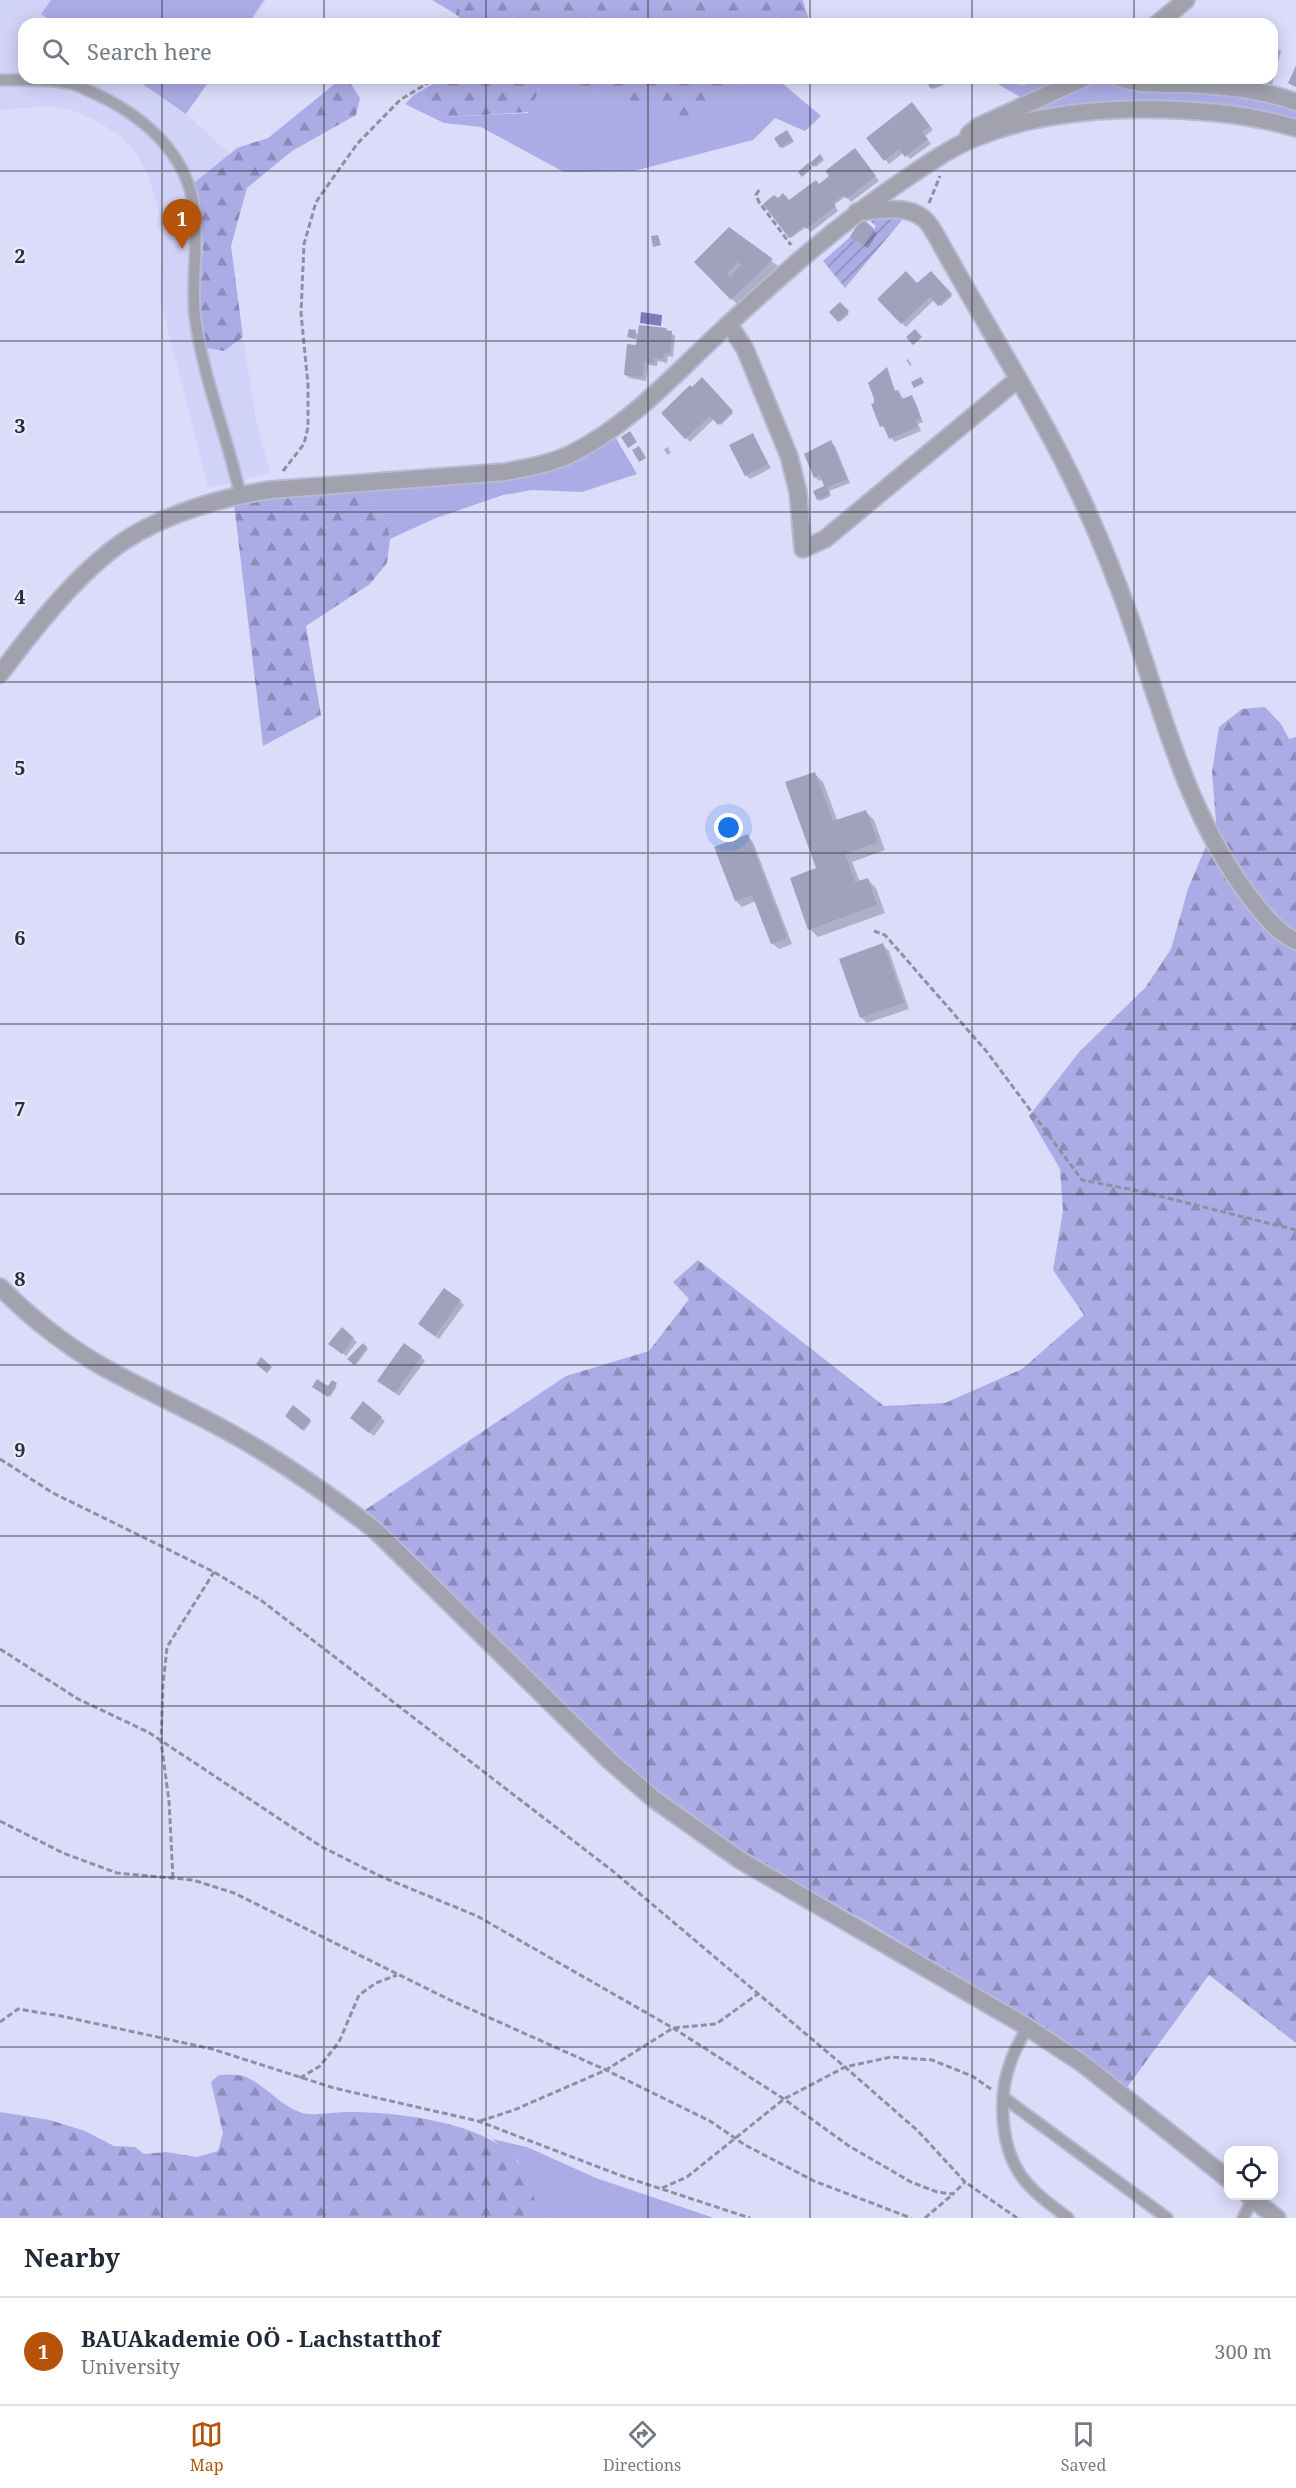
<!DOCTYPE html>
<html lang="en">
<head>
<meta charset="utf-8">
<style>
	body { margin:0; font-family:"Noto Serif",serif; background:#f6f6f7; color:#1f2937 }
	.controls { position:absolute; right:18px; bottom:18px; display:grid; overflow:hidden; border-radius:12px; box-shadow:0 3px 15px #0003 }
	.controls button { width:54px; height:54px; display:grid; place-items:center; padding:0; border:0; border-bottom:2px solid #e0e1e3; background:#fff; color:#1f2937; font:30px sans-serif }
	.you { position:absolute; left:729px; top:828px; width:21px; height:21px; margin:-15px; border:4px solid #fff; border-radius:50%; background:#1a73e8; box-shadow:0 0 0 9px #1a73e833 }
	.badge { display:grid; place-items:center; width:39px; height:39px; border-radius:50%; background:#b45309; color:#fff; font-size:20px; font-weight:700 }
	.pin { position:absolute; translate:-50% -50px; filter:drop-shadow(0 2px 3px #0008) }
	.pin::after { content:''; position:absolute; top:32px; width:21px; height:18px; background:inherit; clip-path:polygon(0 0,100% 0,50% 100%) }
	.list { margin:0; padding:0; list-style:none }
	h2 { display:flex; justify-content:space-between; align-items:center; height:78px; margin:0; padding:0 24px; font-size:26px }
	h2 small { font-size:20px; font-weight:400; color:#747a83 }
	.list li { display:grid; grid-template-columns:39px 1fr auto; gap:18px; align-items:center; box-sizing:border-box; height:108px; padding:0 24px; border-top:2px solid #e0e1e3 }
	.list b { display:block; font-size:22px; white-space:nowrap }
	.list p { margin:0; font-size:20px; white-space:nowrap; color:#747a83 }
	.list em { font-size:20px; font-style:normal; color:#747a83 }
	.icon { flex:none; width:33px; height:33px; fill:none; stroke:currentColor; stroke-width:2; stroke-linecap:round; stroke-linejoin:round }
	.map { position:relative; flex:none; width:1296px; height:2218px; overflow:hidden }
	.search { position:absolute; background:#fff; box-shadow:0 3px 15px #0003; left:18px; right:18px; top:18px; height:66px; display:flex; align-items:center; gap:15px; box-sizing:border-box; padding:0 21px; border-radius:18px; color:#747a83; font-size:22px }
	.sheet { height:186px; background:#fff }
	nav { display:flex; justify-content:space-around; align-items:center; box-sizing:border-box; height:84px; border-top:2px solid #e0e1e3; background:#fff; font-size:16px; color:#747a83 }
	nav a { display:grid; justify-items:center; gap:3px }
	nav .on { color:#b45309 }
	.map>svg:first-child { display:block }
	.built { fill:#d1d2f7 }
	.grass { fill:#abace5 }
	.forest { fill:url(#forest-firs) }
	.garden { fill:url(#garden-furrows) }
	.water { fill:#7c7cbb }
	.shadow { fill:#0003 }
	.building { fill:#a0a1bd; fill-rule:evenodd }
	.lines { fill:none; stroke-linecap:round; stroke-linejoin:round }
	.service-casing { stroke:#b8b9d3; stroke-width:14 }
	.minor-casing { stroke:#b8b9d3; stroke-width:20 }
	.path { stroke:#8e8fa4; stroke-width:3; stroke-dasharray:6 3; stroke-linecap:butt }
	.service { stroke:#a1a2ae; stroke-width:10 }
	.minor { stroke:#a1a2ae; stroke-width:16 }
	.grid { fill:none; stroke:#2d2d39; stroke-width:1.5; stroke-opacity:0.55 }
	.grid-label { font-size:20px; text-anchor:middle; font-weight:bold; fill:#2d2d39; stroke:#e9eafc; stroke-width:4.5; stroke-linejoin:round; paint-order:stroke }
</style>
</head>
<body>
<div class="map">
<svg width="1296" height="2218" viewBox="0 0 1296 2218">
	<defs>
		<pattern id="forest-firs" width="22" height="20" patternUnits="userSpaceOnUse" patternTransform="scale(1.5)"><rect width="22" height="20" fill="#abace5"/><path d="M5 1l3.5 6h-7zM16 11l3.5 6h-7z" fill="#8c8cbb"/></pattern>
		<pattern id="garden-furrows" width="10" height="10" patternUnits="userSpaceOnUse" patternTransform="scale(1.5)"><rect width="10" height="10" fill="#abace5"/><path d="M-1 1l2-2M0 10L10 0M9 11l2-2" fill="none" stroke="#8c8cbb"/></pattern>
	</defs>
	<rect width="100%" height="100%" fill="#dbdcf9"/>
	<path class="built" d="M0,0h267l-17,24h-226v54h188l-26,36 44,40 -35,28 8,62 -4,75 25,32 19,-14 13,83 14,53 -62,15 -48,-189 2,-76 -13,-45 -11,-22 -16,-19 -25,-16 -25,-11 -25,-4 -47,4z"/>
	<g class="grass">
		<path d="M51,0h213l-16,24h-192l-15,-10z"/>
		<path d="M134,78h77l-25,36z"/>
		<path d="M544,78h14l129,40 60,-40h29l45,38 -16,15 -30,-13 -22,22 -119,31 -70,1 -83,-45 -37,-4 -39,-19 9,-9 31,22 83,-4z"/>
		<path d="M1042,78h26l-46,20 -31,-18 33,5z"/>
		<path d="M1091,80l92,7 113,19v13l-54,-13 -66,-4 -190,24z"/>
		<path d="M614,435l23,39 -55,18 -50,-2 -29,5 -67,23 -46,21 -3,-17 -29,-35 125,-7z"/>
		<path d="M492,2139l35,8 69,31 118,40h-169l-7,-9 -20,-48z"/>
	</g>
	<g class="forest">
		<path d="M432,0h371l7,24h-352l1,-8z"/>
		<path d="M342,78h5l13,20 -4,17 -64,36 -45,37 -16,58 12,91 -19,14 -17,-3 -8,-29 4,-75 -8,-62 42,-34 31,-10z"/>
		<path d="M443,78h101l-15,34 -84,5 -31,-22z"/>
		<path d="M558,78h189l-60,41z"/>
		<path d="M358,487l29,35 3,17 -3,24 -17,21 -64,42 15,89 -58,31 -29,-242 60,-11z"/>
		<path d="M1265,707l16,17 8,15 7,-2v1306l-87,-68 -83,114 -80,-59 -175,-106 -113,-63 -78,-52 -63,-52 -213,-212 -39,-35 201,-134 83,-25 40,-52 -16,-17 25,-22 186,146 61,-3 77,-34 62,-54 -31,-45 10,-59 -3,-42 -31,-53 51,-65 65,-63 26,-39 17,-60 28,-67 -4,-50 7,-45 23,-18z"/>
		<path d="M219,2075c9,0 20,-1 27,2 23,10 38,34 63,37 13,1 27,-2 41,-2 46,0 137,10 167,49 13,16 15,40 28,57h-545v-106l50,8 35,11 29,15 21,1 9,7 22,-2 31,5 21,-6 5,-18 -12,-51z"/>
	</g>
	<path class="garden" d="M891,214l12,5 -58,69 -22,-27 26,-23 15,7 12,-19 -9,-8z"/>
	<path class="water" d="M641,312l21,3 -1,11 -21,-3z"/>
	<g class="shadow">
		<path d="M1272,46l9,5 -9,34 -25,-7h25z"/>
		<path d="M411,78h15l-12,5z"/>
		<path d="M939,78l3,1 2,6 -11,4 -2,-1z"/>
		<path d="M915,107l18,23 -8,6 6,8 -21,15 -6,-7 -15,12 -21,-26z"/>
		<path d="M788,133l6,9 -11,6 -2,-1z"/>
		<path d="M859,154l20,27 -28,21 -5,-6 -12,9 4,6 -27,21 -5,-5 -15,11 -26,-34 23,-1 31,-17z"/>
		<path d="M820,156l4,4 -8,7 -4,-4z"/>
		<path d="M729,229l49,37 -40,39 -42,-43z"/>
		<path d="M873,230l4,4 -9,14 -17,-10z"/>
		<path d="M931,273l21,23 -11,10 -7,-6 -28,27 -27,-28 39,-14z"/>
		<path d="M840,304l9,10 -9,8 -9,-10z"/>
		<path d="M666,330l9,6 -2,21 -5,-1 -1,7 -9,-2 -1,5 -9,-1 -2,16 -17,-3 -4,-4 13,-34 -9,-3 6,-5 4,3z"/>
		<path d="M908,359l4,6 -2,1 -4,-6z"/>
		<path d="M702,380l31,33 -12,12 -6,-7 -25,24 -27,-29z"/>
		<path d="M898,391l6,9 7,-3 4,4 8,21 -5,2 3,7 -27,11 -7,-13 -6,-3 14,-34z"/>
		<path d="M753,435l18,33 -21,11 -4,-4z"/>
		<path d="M831,442l4,4 15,37 -21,8 2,5 -11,5 -2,-2 8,-12 -3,-8 -4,2 -4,-4z"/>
		<path d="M668,447l3,6 -4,2 -3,-6z"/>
		<path d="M815,774l8,8 15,40 28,-10 8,8 11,30 -33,12 8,20 7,-3 9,9 9,25 -67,24 -8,-8 8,-60z"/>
		<path d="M747,836l6,6 39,102 -13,5 -7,-6 -16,-42 -14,6 -6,-6 -20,-53z"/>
		<path d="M882,945l7,6 20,58 -42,14 -6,-6z"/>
		<path d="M460,1301l4,4 -25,34 -16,-11z"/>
		<path d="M353,1339l4,3 -11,14 -12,-9z"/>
		<path d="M363,1345l5,4 -12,16 -7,-6z"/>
		<path d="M421,1357l4,4 -26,35 -16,-12z"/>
		<path d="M332,1382l5,4 -7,11 -15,-9h13z"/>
		<path d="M293,1407l18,15 -7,9 -17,-15z"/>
		<path d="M381,1418l4,3 -11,15 -19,-14z"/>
	</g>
	<g class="building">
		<path d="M1272,44l6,2 -5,18h-1z"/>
		<path d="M1296,66v21l-8,-4z"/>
		<path d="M935,78h7l2,5 -14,5 -3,-7z"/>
		<path d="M912,102l18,24 -8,6 6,7 -23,18 -6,-8 -15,12 -18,-23z"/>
		<path d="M787,130l6,10 -13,8 -6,-10z"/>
		<path d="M855,148l21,28 -30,23 -2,-4 -11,8 3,3 -4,3 -26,20 -2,-3 -15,12 -26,-34 11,-9 4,3 5,-5 6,7 27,-20 3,4 10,-8 -4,-5z"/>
		<path d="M820,154l3,4 -10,9 -3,-4z"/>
		<path d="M808,163l4,5 -10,9 -4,-5z"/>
		<path d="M862,218l12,11 -10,16 -15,-7z"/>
		<path d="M729,227l44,32 -42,41 -37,-38zM738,262l3,3 -11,12 -3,-3z"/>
		<path d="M658,235l3,10 -8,2 -2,-11z"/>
		<path d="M906,271l11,12 14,-12 21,23 -14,12 -8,-9 -29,27 -24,-25z"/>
		<path d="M840,302l9,9 -11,11 -9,-10z"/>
		<path d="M639,325l28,3 -1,2 6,1 -2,23 -6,-1 -1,6 -9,-1v5l-10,-1 -1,15 -19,-2 3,-31 9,1z"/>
		<path d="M629,329l7,1 -1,9 -8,-2z"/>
		<path d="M915,329l7,8 -9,8 -7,-8z"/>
		<path d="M887,367l8,24 3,-1 4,9 10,-4 9,23 -6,2 3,7 -29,12 -6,-14 -3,2 -9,-23 3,-1v-4l-6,-16z"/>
		<path d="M702,377l31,34 -15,14 -8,-9 -25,23 -24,-26 29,-28 2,2z"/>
		<path d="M921,377l3,6 -10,5 -3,-6z"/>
		<path d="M630,431l7,11 -9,6 -7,-11z"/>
		<path d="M753,433l15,31 -23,12 -16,-31z"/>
		<path d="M831,440l16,39 -20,8 3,7 -13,6 -4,-9 11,-5 -4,-11 -6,3 -10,-24z"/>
		<path d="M639,446l7,12 -7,4 -7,-12z"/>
		<path d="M815,772l18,49 33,-11 12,32 -33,12 10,28 13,-4 9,27 -69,25 -18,-52 26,-10 -31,-86z"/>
		<path d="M748,834l39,104 -16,6 -19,-49 -17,6 -21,-54z"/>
		<path d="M883,943l21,60 -44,15 -21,-59z"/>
		<path d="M444,1288l17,12 -26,36 -17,-12z"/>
		<path d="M342,1327l12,11 -12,16 -14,-10z"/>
		<path d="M363,1343l4,4 -13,18 -7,-6z"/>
		<path d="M404,1343l18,13 -27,37 -18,-12z"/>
		<path d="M261,1357l11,10 -5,6 -11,-9z"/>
		<path d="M317,1379l11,7 4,-6 5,3 -9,14 -16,-10z"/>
		<path d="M363,1401l19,16 -13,16 -19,-15z"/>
		<path d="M293,1405l18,15 -9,10 -17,-14z"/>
	</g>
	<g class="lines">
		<defs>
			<g id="service">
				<path d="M0,80c24,0 49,-1 73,4 8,2 17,8 25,11 47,22 89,60 96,113 5,37 -3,73 1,109 8,61 32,118 45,177"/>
				<path d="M1027,2027c-5,11 -12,22 -16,34 -13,33 -11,83 9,113 12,18 31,31 48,44"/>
				<path d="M1003,2097l164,121"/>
				<path d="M1243,2218l10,-19"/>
			</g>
			<g id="minor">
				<path d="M1157,24l29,-24"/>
				<path d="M1120,78c19,8 45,5 66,6 38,2 74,5 110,18"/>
				<path d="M969,134l10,-8 105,-48"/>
				<path d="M857,212c21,-1 48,-8 66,6 6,4 10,13 14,19 47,86 101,169 143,258 19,41 36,83 51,126 33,97 59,202 125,284 11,14 24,29 40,36"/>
				<path d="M729,324l16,25 44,107 9,36 5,57 22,-10 193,-160"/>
				<path d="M0,674c34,-45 77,-101 124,-133 41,-27 98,-44 146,-51l235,-18c22,-4 45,-8 66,-18 57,-28 102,-78 148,-121 59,-55 119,-109 186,-154 20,-13 41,-29 63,-38 88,-40 236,-40 328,-13"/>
				<path d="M0,1287c31,31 68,60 105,81 40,22 82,41 122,63 53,29 101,63 148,99l235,231 45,39 85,60 287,167 56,37 145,115"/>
				<path d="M1249,2196l28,22"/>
			</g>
		</defs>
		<use href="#service" class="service-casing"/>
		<use href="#minor" class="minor-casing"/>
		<g class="path">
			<path d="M455,24l4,-16"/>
			<path d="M759,190l-3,5 3,7 32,43"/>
			<path d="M929,203l11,-27"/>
			<path d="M283,471l21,-27 4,-17v-42l-7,-72 3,-69 12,-42 41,-58 43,-44 36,-22"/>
			<path d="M874,931l11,4 102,117 95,128 57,11 157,39"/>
			<path d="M0,1459l53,34 161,79 48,29 352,271 231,195 73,64 47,51 52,36"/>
			<path d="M0,1649l78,50 70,33 174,115 60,30 95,39 196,112 111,71 65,47 62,36 26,10 16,2 12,-12"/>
			<path d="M0,1821l63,32 54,20 76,7 41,13 216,107 156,70 104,51 35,24 69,36 97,37"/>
			<path d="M173,1878l-4,-77 -8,-60 2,-56 4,-38 47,-75"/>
			<path d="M0,2022l18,-13 43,7 151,33 122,39 144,33 144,55 128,42"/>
			<path d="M300,2078l20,-12 19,-24 20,-47 17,-12 21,-8"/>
			<path d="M480,2121l34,-11 92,-40 67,-42 43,-4 43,-31"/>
			<path d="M662,2188l25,-11 97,-78 61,-32 46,-10 41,3 40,16 19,13"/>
			<path d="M925,2218l28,-24"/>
		</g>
		<use href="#service" class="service"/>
		<use href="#minor" class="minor"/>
	</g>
	<path class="grid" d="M162,0v24M324,0v24M486,0v24M648,0v24M810,0v24M972,0v24M1134,0v24M162,78v2140M324,78v2140M486,78v2140M648,78v2140M810,78v2140M972,78v2140M1134,78v2140M0,171h1296M0,341h1296M0,512h1296M0,682h1296M0,853h1296M0,1024h1296M0,1194h1296M0,1365h1296M0,1536h1296M0,1706h1296M0,1877h1296M0,2047h1296"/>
	<g class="grid-label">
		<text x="20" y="263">2</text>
		<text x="20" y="433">3</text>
		<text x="20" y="604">4</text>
		<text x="20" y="775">5</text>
		<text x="20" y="945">6</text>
		<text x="20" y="1116">7</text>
		<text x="20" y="1286">8</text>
		<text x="20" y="1457">9</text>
	</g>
</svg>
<div class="controls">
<button><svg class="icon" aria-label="locate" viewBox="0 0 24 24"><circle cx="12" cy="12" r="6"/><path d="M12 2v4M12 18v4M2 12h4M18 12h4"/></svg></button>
</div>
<div class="you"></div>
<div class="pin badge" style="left:182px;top:249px">1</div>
<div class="search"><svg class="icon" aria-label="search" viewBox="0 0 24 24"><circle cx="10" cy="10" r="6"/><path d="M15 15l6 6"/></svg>Search here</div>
</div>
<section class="sheet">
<h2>Nearby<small></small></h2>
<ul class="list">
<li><span class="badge">1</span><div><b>BAUAkademie OÖ - Lachstatthof</b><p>University</p></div><em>300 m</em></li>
</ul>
</section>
<nav>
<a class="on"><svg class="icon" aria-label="map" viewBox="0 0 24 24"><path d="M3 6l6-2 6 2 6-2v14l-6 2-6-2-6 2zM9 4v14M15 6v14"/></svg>Map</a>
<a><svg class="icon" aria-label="directions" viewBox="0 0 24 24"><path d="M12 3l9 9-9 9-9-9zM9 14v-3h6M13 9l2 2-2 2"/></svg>Directions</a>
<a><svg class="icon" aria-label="saved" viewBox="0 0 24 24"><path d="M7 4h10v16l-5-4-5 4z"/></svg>Saved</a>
</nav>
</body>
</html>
